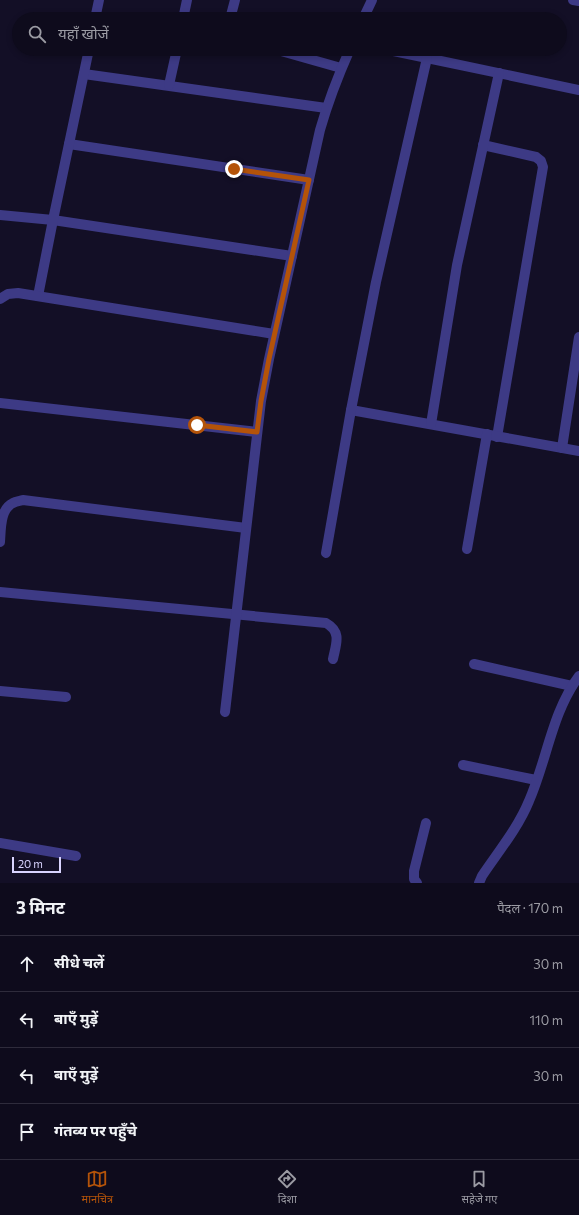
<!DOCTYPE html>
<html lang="hi">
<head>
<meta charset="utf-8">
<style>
	body { margin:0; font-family:Commissioner,"Noto Sans Devanagari",sans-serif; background:#171425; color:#f1f3f6 }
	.scale { position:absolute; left:12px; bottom:10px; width:49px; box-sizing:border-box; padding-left:4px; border:2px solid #d9d4ff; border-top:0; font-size:11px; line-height:14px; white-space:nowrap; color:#d9d4ff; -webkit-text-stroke:3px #130f26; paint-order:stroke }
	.stop { position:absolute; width:12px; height:12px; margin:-9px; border:3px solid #b45309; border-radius:50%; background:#fff }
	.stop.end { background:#b45309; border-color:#fff; box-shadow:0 1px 4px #0008 }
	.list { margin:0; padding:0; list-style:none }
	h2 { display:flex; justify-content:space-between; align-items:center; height:52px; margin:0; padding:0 16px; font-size:17px }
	h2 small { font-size:13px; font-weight:400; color:#9b9ba3 }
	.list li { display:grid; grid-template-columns:26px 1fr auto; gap:12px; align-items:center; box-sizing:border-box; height:56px; padding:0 16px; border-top:1px solid #2e2b3b }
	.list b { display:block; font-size:15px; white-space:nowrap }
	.list em { font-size:13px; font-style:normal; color:#9b9ba3 }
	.icon { flex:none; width:22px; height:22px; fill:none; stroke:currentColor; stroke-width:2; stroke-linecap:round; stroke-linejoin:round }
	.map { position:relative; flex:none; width:579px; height:883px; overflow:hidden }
	.search { position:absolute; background:#0e0b1c; box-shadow:0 2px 6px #0003; left:12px; right:12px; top:12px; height:44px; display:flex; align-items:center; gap:10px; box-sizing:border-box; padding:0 14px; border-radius:22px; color:#9b9ba3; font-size:15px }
	.sheet { height:276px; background:#0e0b1c }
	nav { display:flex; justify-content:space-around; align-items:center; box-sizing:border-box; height:56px; border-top:1px solid #2e2b3b; background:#0e0b1c; font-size:11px; color:#9b9ba3 }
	nav a { display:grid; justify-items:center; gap:2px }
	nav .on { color:#b45309 }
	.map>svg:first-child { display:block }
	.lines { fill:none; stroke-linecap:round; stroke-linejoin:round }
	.minor { stroke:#3d3a85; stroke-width:10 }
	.route { stroke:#b45309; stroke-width:5 }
</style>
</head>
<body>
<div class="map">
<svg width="579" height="883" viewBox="0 0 579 883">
	<rect width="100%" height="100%" fill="#130f26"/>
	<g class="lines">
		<g class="minor">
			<path d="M573,0l6,1"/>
			<path d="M95,19l4,-19"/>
			<path d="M183,19l4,-19"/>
			<path d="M230,19l5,-19"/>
			<path d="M363,19l9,-19"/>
			<path d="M274,49l67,19"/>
			<path d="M384,49l195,41"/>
			<path d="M84,74l242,34"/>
			<path d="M169,85l8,-36"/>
			<path d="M69,144l240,36"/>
			<path d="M483,145l53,12 5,4 2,6 -46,270"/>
			<path d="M0,215l53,5 239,36"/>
			<path d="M38,296l15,-76 36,-171"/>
			<path d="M0,299l8,-5 10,-1 256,41"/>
			<path d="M0,403l257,29"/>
			<path d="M351,410l228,41"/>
			<path d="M431,424l26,-159 42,-192"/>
			<path d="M562,448l17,-111"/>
			<path d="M0,542c1,-13 0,-33 13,-39 3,-2 7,-2 10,-3l223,28"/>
			<path d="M467,549l20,-115"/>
			<path d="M326,553l25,-143 25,-128 51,-224"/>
			<path d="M0,592l326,31c16,9 10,21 7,36"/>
			<path d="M474,664l98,22"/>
			<path d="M0,691l66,6"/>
			<path d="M225,712l36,-311 8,-42 51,-229c8,-28 18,-54 30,-81"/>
			<path d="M463,765l73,15"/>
			<path d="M0,843l76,13"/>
			<path d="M417,883l-3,-4v-8l12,-48"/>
			<path d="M479,883l3,-7c16,-24 36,-48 47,-75 18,-41 23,-89 50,-125"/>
		</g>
	</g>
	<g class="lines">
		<path class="route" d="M197,425l60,7 4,-31 8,-42 40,-179 -75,-11"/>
	</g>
</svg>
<div class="scale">20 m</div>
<div class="stop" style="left:197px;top:425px"></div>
<div class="stop end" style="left:234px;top:169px"></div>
<div class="search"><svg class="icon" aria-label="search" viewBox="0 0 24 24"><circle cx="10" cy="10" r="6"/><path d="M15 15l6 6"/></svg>यहाँ खोजें</div>
</div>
<section class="sheet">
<h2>3 मिनट<small>पैदल · 170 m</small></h2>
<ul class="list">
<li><svg class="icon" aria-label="ahead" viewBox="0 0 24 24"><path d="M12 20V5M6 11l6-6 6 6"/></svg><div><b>सीधे चलें</b></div><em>30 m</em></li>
<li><svg class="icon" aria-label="left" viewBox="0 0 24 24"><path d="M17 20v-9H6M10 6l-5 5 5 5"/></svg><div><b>बाएँ मुड़ें</b></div><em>110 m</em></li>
<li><svg class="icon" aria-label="left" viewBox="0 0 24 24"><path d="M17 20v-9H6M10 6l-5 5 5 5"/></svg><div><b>बाएँ मुड़ें</b></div><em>30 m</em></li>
<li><svg class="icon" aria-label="arrive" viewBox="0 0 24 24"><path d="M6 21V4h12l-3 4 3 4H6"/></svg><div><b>गंतव्य पर पहुँचे</b></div></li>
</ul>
</section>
<nav>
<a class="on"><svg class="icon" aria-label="map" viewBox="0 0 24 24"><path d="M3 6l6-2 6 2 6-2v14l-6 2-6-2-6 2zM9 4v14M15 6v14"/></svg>मानचित्र</a>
<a><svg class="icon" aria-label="directions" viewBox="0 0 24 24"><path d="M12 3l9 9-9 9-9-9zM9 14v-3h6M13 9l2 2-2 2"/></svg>दिशा</a>
<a><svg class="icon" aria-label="saved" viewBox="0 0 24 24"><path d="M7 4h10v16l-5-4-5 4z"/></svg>सहेजे गए</a>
</nav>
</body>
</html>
